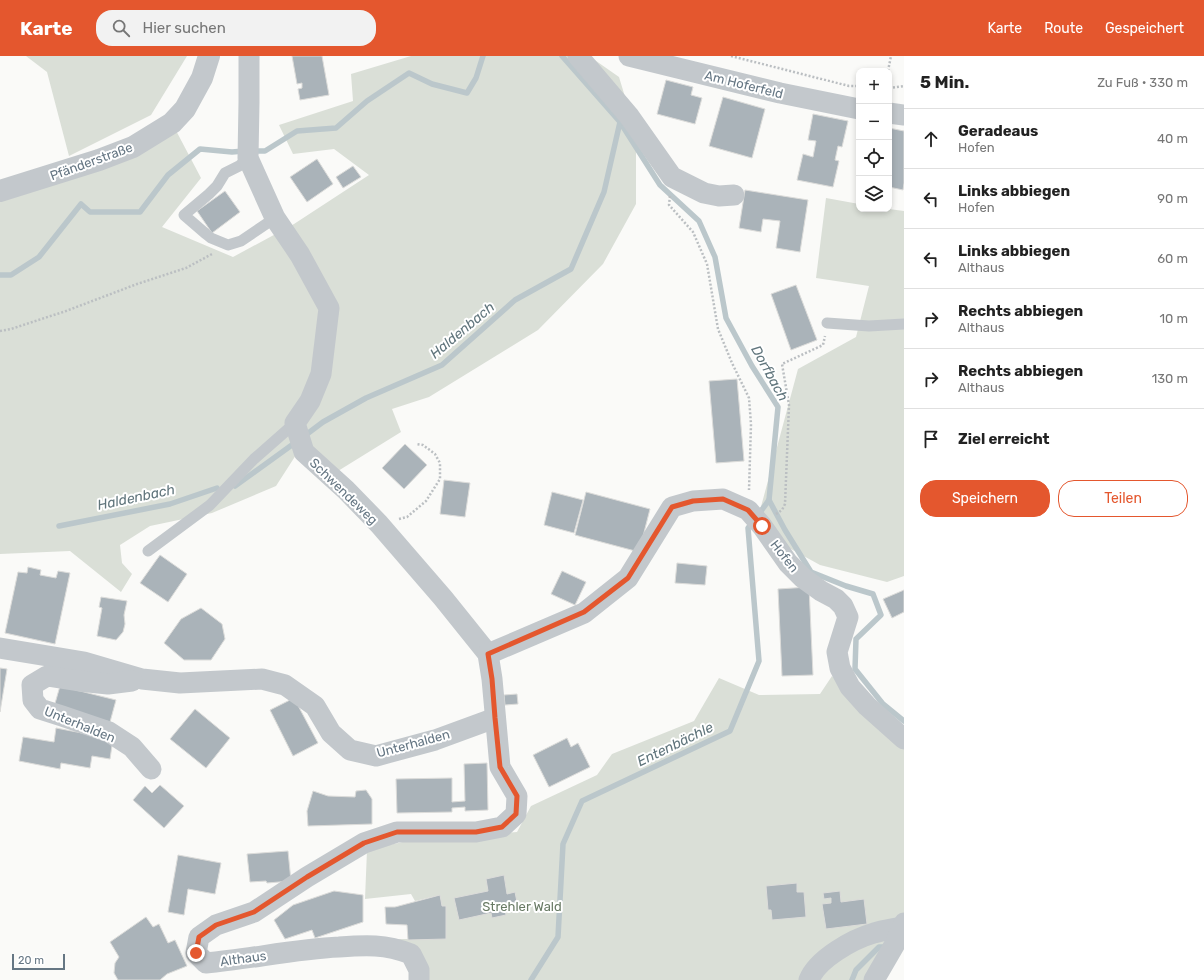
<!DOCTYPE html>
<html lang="de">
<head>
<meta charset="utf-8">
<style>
	body { margin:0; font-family:Rubik,sans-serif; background:#f2f2f2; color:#222 }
	.controls { position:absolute; right:12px; top:12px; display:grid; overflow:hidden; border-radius:8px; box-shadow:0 2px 6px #0003 }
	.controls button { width:36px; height:36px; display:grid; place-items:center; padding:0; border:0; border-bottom:1px solid #e0e0e0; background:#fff; color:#222; font:20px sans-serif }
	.scale { position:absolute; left:12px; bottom:10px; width:53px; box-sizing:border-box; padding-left:4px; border:2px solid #657683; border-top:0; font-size:11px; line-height:14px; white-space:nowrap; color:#657683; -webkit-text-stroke:3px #fff; paint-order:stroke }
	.stop { position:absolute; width:12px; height:12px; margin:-9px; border:3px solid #e4572e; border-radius:50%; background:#fff }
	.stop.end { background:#e4572e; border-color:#fff; box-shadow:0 1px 4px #0008 }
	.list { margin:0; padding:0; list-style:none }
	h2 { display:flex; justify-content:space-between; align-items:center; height:52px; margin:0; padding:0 16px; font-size:17px }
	h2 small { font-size:13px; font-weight:400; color:#767676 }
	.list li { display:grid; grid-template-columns:26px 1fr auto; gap:12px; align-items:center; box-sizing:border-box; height:60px; padding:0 16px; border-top:1px solid #e0e0e0 }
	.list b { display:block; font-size:15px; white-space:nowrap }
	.list p { margin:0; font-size:13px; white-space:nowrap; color:#767676 }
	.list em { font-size:13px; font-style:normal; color:#767676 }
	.actions { display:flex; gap:8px; padding:12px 16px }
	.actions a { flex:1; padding:9px 0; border:1px solid #e4572e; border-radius:16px; text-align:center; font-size:14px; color:#e4572e }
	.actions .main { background:#e4572e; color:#fff }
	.icon { flex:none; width:22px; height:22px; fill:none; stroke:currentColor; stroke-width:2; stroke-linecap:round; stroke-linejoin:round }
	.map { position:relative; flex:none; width:904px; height:924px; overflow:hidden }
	header { display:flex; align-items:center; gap:24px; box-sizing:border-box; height:56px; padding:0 20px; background:#e4572e; color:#fff }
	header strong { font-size:19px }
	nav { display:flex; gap:22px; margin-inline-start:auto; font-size:14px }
	.search { width:280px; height:36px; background:#f2f2f2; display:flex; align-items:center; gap:10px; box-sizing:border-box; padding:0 14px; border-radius:16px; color:#767676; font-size:15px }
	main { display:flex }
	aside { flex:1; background:#fff }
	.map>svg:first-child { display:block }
	.green { fill:#dadfd7 }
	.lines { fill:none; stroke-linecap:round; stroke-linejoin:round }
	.stream { stroke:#bbc7cb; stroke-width:5.5 }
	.building { fill:#aab3b9; stroke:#dcdcda }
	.path { stroke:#bbbfc2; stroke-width:2.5; stroke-dasharray:2 2; stroke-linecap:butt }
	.service { stroke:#c3c8cc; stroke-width:11 }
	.minor { stroke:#c3c8cc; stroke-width:21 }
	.tertiary { stroke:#c3c8cc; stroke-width:22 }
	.route { stroke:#e4572e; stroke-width:5 }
	.labels { text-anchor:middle; stroke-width:4; stroke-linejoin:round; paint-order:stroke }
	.street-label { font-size:13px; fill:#657683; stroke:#fff }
	.park-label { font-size:13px; fill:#687a64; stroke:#fff }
	.water-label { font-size:14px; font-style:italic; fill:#60757c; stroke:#fff }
</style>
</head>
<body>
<header>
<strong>Karte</strong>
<div class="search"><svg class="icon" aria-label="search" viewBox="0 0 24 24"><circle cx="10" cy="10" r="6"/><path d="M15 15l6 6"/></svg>Hier suchen</div>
<nav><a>Karte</a><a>Route</a><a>Gespeichert</a></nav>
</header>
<main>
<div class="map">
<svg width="904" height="924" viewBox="0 0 904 924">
	<rect width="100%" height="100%" fill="#fafaf8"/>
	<g class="green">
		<path d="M26,0h161l-36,59 -82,41 -22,-84z"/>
		<path d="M411,0h178l30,21 17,56v71l-33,60 -65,66 -109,67 -37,12 9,23 -63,39 -33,-30 -29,45 -64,27 -62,13 -30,19 2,18 10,11 -11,18 -51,-41 -70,3v-363l172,-68 29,55 -39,49 71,30 61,-33 75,-49 -35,-26 -41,5 -14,-29 74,-24 -2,-27z"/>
		<path d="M826,142l33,6v5h30l15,2v365l-17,6 -67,-17 -65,-36 43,-160 58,-32 13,-51 -53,-8z"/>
		<path d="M832,620l72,69v173l-30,62h-455l-33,-41h60v-32l-4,-1 -2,-11 -25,6 -4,-7 -46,5 2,-49 40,-9 110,-9 14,-26 66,-31 15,-21 82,-33 25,-43 40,17 61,-1z"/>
	</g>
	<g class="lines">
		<g class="stream">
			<path d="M562,0l58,66 40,63 39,36 16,36 11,61 26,48 26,41 -9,93 16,30 26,42 35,14 27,8 8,21 -25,24 -1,30 28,35 21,17"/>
			<path d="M253,95h12l32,-20 39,-3 31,-27 42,-28 23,11 35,9 9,-15 7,-22"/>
			<path d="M0,219h11l28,-18 42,-53 9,8h50l28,-37 32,-26 32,3 12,-1"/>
			<path d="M303,381l20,-15 43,-24 76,-33 73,-65 56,-31 33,-77 16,-70"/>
			<path d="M235,430l61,-44"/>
			<path d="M758,459l11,-15"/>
			<path d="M59,470l111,-22 47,-16"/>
			<path d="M531,924l27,-43 5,-93 19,-43 148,-70 29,-70 -11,-133 5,-7"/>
			<path d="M852,924l4,-10 23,-23h9"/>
		</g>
	</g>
	<g class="building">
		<path d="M292,0h30l7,39 -29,5 -2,-11 4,-1v-5l-5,1z"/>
		<path d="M666,24l27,7 -2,8 11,3 -7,26 -38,-10z"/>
		<path d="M723,41l42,12 -13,49 -43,-12z"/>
		<path d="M813,58l35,7 -6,26 -4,-1 -3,14 4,1 -6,26 -36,-7 6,-26 10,3 3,-16 -8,-1z"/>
		<path d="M889,72l15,3v52l-1,7 -14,-3z"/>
		<path d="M317,103l16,25 -26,18 -17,-25z"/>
		<path d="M353,110l8,11 -18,11 -7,-11z"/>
		<path d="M745,134l63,10 -8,52 -24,-4 4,-27 -17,-2 -2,13 -22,-4z"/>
		<path d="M225,135l15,21 -28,21 -15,-22z"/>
		<path d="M796,229l21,55 -26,10 -20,-56z"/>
		<path d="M737,323l7,82 -28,2 -7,-82z"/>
		<path d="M405,388l22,21 -23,24 -22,-21z"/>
		<path d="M444,424l26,3 -5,34 -25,-3z"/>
		<path d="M552,436l31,8 -9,33 -30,-8z"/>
		<path d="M586,436l64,17 -11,43 -64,-17z"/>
		<path d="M160,499l27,19 -19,28 -28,-19z"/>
		<path d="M677,507l30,3 -2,19 -30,-2z"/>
		<path d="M28,511l13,3 -1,5 16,3 2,-7 12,2 -15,71 -50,-11 13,-61 9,1z"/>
		<path d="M562,515l24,11 -11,23 -24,-11z"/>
		<path d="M809,531l4,88 -31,1 -4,-87z"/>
		<path d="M904,534v22l-12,6 -9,-19z"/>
		<path d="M101,541l26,4 -3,14 1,9 -2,8 -7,8 -19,-4 5,-28 -3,-1z"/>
		<path d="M201,552l21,16 3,15 -14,21h-27l-20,-17 17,-24z"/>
		<path d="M0,612l7,1 -7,43z"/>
		<path d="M60,630l56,14 -6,22 -56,-15z"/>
		<path d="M517,638l1,10 -13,1 -1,-10z"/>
		<path d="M294,642l24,45 -25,13 -23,-46z"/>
		<path d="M195,653l35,29 -24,30 -36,-29z"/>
		<path d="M56,672l57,11 -3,20 -18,-3 -2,12 -29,-5 -1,6 -41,-8 4,-24 31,5z"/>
		<path d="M567,682l4,9 7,-4 12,24 -41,20 -16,-32z"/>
		<path d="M487,707l1,47 -23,1v-4l-13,1v4l-55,1 -1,-34 56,-1v24l13,-1 -1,-37z"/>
		<path d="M160,729l24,21 -20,22 -31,-28 12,-14 7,7z"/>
		<path d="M366,734l6,9v25l-64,2 -1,-15 6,-20 15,5 27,1 1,-6z"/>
		<path d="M288,795l3,30 -24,2 -1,-2 -16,1 -3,-28z"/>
		<path d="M178,799l43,8 -6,31 -27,-5 -4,26 -16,-3z"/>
		<path d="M504,819l3,19 8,-2 3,15 -13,2 1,6 -14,3 -1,-5 -32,7 -5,-22 34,-7 -2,-12z"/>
		<path d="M797,827v9h7l2,25 -34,3 -1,-10h-3l-2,-24z"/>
		<path d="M334,835l29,4v27l-48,16 -3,-8 -27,9 -11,-19 19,-15z"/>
		<path d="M840,835l1,11 23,-3 3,25 -41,5 -4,-25 9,-1v-5l-7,1 -1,-6z"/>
		<path d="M440,839l2,11h4v33l-38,1 -1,-15 -21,-1 -1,-17h10z"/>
		<path d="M146,861l7,10 6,-3 9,19 7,-3 12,26 -20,8 -7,6h-42l-4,-7 1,-10 4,-6 -9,-15z"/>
	</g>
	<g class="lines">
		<g class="path">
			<path d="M731,0l118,30h10"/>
			<path d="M888,15l3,-15"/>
			<path d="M889,32l15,-2"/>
			<path d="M670,140l-1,9 24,27 14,32 11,65 14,34 17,35 2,26 -2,66"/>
			<path d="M0,275l11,-2 55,-18 71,-27 49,-16 26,-14"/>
			<path d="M776,458l6,-4 3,-6 4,-99 -7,-41 41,-19 2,-9"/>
			<path d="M399,463l8,-2 19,-16 14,-22v-16l-5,-9 -12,-9 -7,-1"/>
		</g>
		<g class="service">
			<path d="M248,102l-9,8 -14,7 -8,13 -8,8 -25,21 22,19 5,4 17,7 13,-4 34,-23"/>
			<path d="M827,267l42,3 35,-2"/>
			<path d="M148,495l62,-46 44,-46 41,-36"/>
		</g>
		<g class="minor">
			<path d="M249,0v46l-1,56 27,60 25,37 29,53 -8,66 -11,27 -15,22 9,29 42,38 33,34 64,74 45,56 4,25 8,88 17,29 -1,18 -14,13 -26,5h-79l-33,11 -57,34 -53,35 -38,13 -17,12 -3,16 10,10c45,-4 89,-14 133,-16 27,-2 46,-3 72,7l8,16v10"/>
			<path d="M578,0l51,60 43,61 32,16 15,3 15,-1"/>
			<path d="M629,0l151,37 79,16"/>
			<path d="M889,57l15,2"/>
			<path d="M0,592l84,14 58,17 38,4 82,-4 23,6 30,21 16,27 19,17 26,6 59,-16 60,-22"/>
			<path d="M488,598l96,-41 44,-35 44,-71 21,-6 30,-2 25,11 14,16 26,37 15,15 18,13 15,8 7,7 5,11 -11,35 3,16 10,19 17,19 37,33"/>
			<path d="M132,625l-24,3 -29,-3 -32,-5 -15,9 1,15 7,9 22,7 47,16 23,15 19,22"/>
			<path d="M809,924c8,-21 44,-41 65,-47 9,-3 19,-4 28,-6"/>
			<path d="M874,924l22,-38 8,-19"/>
		</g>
		<path class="tertiary" d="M0,135l99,-31 34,-13 39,-24 13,-14 17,-31 7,-22"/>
	</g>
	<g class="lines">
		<path class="route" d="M196,897l3,-16 17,-12 38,-13 53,-35 57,-34 33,-11h79l26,-5 14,-13 1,-18 -17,-29 -5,-49 -3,-39 -4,-25 96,-42 44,-34 44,-71 21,-6 30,-2 25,11 14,16"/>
	</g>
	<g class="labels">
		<g class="street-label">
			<text transform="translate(744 28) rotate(14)" y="5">Am Hoferfeld</text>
			<text transform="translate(91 105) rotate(-20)" y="5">Pfänderstraße</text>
			<text transform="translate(344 435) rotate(44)" y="5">Schwendeweg</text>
			<text transform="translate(785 500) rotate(52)" y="5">Hofen</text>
			<text transform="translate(80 668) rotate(22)" y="5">Unterhalden</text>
			<text transform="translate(413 687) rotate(-15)" y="5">Unterhalden</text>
			<text transform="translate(243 902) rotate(-8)" y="5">Althaus</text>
		</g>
		<g class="park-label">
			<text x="522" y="855">Strehler Wald</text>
		</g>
		<g class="water-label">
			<text transform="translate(462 274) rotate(-40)" y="5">Haldenbach</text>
			<text transform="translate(770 317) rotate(61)" y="5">Dorfbach</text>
			<text transform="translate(136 441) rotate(-12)" y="5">Haldenbach</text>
			<text transform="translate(675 688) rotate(-26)" y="5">Entenbächle</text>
		</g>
	</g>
</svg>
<div class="controls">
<button>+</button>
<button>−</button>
<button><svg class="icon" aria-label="locate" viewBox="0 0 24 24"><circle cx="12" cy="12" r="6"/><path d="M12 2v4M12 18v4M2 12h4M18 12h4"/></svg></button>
<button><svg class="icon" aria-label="layers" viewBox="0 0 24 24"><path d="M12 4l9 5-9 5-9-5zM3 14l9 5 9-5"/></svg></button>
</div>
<div class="scale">20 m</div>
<div class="stop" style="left:762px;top:470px"></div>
<div class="stop end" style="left:196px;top:897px"></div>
</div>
<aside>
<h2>5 Min.<small>Zu Fuß · 330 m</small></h2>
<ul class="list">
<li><svg class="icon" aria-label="ahead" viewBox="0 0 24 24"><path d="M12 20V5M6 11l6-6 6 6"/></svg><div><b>Geradeaus</b><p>Hofen</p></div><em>40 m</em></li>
<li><svg class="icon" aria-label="left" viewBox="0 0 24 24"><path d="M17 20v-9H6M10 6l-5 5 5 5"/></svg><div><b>Links abbiegen</b><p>Hofen</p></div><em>90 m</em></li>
<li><svg class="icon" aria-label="left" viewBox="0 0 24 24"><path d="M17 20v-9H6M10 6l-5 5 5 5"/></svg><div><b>Links abbiegen</b><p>Althaus</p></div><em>60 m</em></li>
<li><svg class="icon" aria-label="right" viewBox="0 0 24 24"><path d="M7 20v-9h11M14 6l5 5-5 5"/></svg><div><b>Rechts abbiegen</b><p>Althaus</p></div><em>10 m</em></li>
<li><svg class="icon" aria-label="right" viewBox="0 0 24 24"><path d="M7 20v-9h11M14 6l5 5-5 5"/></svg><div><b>Rechts abbiegen</b><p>Althaus</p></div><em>130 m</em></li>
<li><svg class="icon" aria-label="arrive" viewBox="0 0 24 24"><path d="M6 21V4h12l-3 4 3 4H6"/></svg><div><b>Ziel erreicht</b></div></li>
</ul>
<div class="actions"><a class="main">Speichern</a><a>Teilen</a></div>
</aside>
</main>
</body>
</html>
